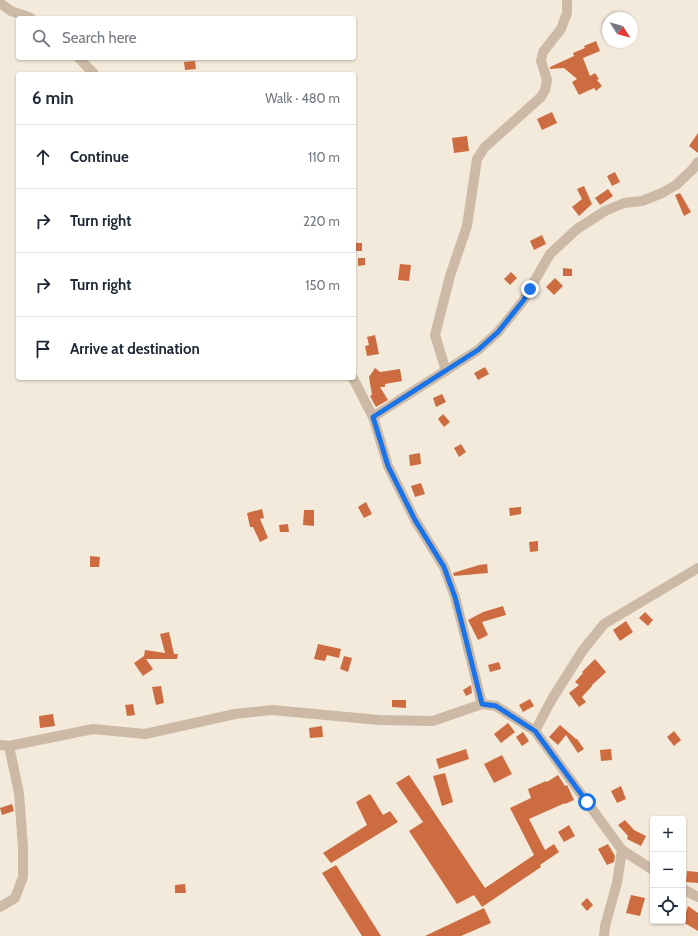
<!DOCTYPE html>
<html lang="en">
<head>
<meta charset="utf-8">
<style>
	body { margin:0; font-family:Cabin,sans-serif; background:#f2f2f3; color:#1f2937 }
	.controls { position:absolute; right:12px; bottom:12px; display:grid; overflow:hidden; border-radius:4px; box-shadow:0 1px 3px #0004 }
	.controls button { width:36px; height:36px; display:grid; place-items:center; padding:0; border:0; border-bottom:1px solid #e0e1e3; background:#fff; color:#1f2937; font:20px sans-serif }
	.compass { position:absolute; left:602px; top:12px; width:36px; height:36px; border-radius:50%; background:#fff; box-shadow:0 1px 3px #0004; rotate:127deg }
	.stop { position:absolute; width:12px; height:12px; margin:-9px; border:3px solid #1a73e8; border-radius:50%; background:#fff }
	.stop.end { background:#1a73e8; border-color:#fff; box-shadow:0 1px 4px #0008 }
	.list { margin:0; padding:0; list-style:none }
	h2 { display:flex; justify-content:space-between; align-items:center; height:52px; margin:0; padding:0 16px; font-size:17px }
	h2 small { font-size:13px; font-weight:400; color:#747a83 }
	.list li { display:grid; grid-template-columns:26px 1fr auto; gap:12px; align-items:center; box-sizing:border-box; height:64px; padding:0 16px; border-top:1px solid #e0e1e3 }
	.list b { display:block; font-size:15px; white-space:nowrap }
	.list em { font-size:13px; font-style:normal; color:#747a83 }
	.icon { flex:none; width:22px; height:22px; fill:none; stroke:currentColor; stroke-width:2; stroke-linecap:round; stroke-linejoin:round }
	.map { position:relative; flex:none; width:698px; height:936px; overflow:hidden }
	.search { position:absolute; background:#fff; box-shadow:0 1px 3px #0004; left:16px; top:16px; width:340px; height:44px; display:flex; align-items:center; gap:10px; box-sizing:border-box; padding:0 14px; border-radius:4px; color:#747a83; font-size:15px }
	.panel { position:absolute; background:#fff; box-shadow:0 1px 3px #0004; left:16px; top:72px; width:340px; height:308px; border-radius:4px }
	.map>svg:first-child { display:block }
	.building { fill:#cd6c40 }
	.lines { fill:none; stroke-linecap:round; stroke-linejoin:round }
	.minor { stroke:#ccbaa6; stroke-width:10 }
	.route { stroke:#1a73e8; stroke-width:5 }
</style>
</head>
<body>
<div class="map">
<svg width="698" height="936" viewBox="0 0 698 936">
	<rect width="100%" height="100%" fill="#f3eadb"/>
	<g class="building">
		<path d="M596,41l4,10 -17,7 7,18 5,-3 4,6 -2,1 5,6 -6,5 -2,-3 -15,7 -7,-13 5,-3 -13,-11 -14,1v-2l24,-11 -1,-3 12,-5 -1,-2z"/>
		<path d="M195,61l1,8 -11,1 -1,-8z"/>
		<path d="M552,112l5,11 -15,7 -5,-11z"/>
		<path d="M698,133v20l-9,-7z"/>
		<path d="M467,136l2,15 -15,2 -2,-15z"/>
		<path d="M615,172l5,10 -8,4 -5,-10z"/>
		<path d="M584,186l8,18 -13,12 -7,-9 10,-8 -5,-10z"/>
		<path d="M608,189l5,7 -13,9 -5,-7z"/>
		<path d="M680,193l11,19 -7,4 -9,-21z"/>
		<path d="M542,235l4,9 -12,6 -4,-9z"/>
		<rect x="354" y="243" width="8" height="8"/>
		<path d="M358,258h7v7l-7,1z"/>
		<path d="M400,264l11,1 -2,16 -11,-1z"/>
		<path d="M563,268l9,1v7h-9z"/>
		<path d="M511,272l6,6 -7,7 -6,-6z"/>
		<path d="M555,278l8,8 -9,9 -8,-8z"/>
		<path d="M375,335l4,19 -12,2 -2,-10 4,-1 -2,-8z"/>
		<path d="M485,367l4,7 -11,6 -4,-7z"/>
		<path d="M375,368l5,4 20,-3 2,12 -17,3v3h-5l8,13 -12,7 -6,-11 2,-1 -3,-18z"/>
		<path d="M442,394l4,8 -10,5 -3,-9z"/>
		<path d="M443,414l7,8 -6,5 -6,-8z"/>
		<path d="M461,444l5,8 -7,5 -5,-9z"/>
		<path d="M420,453l1,11 -11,2 -1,-11z"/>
		<path d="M421,483l4,11 -10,3 -4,-11z"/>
		<path d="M366,502l6,12 -8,4 -6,-11z"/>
		<path d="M521,507v7l-11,2 -1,-8z"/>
		<path d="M262,509l2,9 -4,1 8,19 -8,4 -7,-15h-3l-3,-14z"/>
		<path d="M304,510h10v16l-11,-1z"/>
		<path d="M288,524l1,8h-9l-1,-7z"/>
		<path d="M538,541v10l-8,1 -1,-10z"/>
		<path d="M90,556l10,1 -1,10h-9z"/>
		<path d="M487,564l1,9 -34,3 -1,-3 26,-8z"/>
		<path d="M503,606l3,9 -24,7 6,13 -10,5 -10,-20 15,-8z"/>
		<path d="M645,612l8,8 -5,6 -9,-8z"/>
		<path d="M626,621l7,11 -13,9 -7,-11z"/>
		<path d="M169,632l5,22h4l-1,5h-31l7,10 -10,7 -9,-13 10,-7 1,-6 20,3 -5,-19z"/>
		<path d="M318,644l23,5 -2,9 -12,-3 -2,6 -11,-2z"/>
		<path d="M344,656l8,2 -4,14 -8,-3z"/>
		<path d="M595,659l11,13 -14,13v1l-10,11 4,5 -7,5 -10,-14 10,-8 -4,-3 8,-9 -1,-1z"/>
		<path d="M499,662l2,7 -11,3 -2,-7z"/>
		<path d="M471,685l1,8 -6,3 -3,-6z"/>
		<path d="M161,686l3,17 -8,2 -4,-18z"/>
		<path d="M530,699l4,7 -11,6 -4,-7z"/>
		<path d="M392,700h14v8l-14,-1z"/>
		<path d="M133,704l2,11 -8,1 -2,-11z"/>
		<path d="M53,714l2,12 -15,2 -1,-12z"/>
		<path d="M508,723l7,9 -14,11 -7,-9z"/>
		<path d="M560,725l16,14h1l7,10 -6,4 -12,-18 -8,10 -9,-8z"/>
		<path d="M322,726l1,11 -13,1 -1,-10z"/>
		<path d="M674,731l7,9 -7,6 -7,-9z"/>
		<path d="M523,732l6,9 -7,5 -6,-9z"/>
		<path d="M466,749l3,10 -30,10 -3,-10z"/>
		<path d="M611,749l1,11 -11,1 -1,-11z"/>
		<path d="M502,755l10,19 -18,9 -10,-19z"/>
		<path d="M445,773l8,29 -11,4 -9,-30z"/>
		<path d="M409,775l76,113 49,-33 -24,-47 21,-10 -3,-9 18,-8 1,1 11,-7 7,11 2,-1 1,2 6,13 -9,4v-1l-36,16 16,31 9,-6 5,8 -19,13 1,2 -59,40 -8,-12 -17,9 -48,-73 14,-9 -27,-39z"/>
		<path d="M621,786l5,13 -9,4 -6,-12z"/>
		<path d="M370,794l13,21 7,-4 8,11 -67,41 -8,-10 44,-28 -11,-23z"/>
		<path d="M12,804l2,7 -12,4 -2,-7z"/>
		<path d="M625,820l9,10 12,6 -5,10 -14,-7 1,-3 -10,-11z"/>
		<path d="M569,825l6,11 -11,6 -6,-10z"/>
		<path d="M608,844l7,12 -1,6 -7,3 -9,-16z"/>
		<path d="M336,865l45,71h-19l-40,-63z"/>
		<path d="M687,871l11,1v11l-12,-1z"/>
		<path d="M185,884l1,9h-11v-8z"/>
		<path d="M631,895l14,3 -5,18 -14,-3z"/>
		<path d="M587,898l6,7 -6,6 -6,-7z"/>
		<path d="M688,906l10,7v18l-15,-9z"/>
		<path d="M484,908l7,15 -30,13h-36z"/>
	</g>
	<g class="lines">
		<g class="minor">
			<path d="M0,3l11,8 20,7"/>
			<path d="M79,58l15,16"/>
			<path d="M446,371l-11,-36 15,-59 17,-50 10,-67 8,-12 56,-50 4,-7 2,-10 -6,-19 2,-9 18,-23 6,-16v-13"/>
			<path d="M353,378l20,39 15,49 27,54 29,47 11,30 11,43 16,64"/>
			<path d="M373,417l105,-67 20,-18 25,-31 27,-47 27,-25 28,-18 19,-8 18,-2 20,-8 14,-8 17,-16 5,-7"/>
			<path d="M535,731l17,-32 31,-49 21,-26 94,-56"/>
			<path d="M0,745l9,1 84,-17 52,5 90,-20 37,-4 107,10 54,1 49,-17 14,2 39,25 87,119 31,20"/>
			<path d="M683,889l15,8"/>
			<path d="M0,907l15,-9 8,-21v-29l-4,-55 -10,-47"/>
			<path d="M604,936l1,-10 12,-43 5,-33"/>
		</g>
	</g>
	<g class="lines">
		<path class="route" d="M530,289l-7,12 -25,31 -20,18 -105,67 15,49 27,54 29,47 11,30 11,43 16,64 14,2 39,25 52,71"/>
	</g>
</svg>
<div class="controls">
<button>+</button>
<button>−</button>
<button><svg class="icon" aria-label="locate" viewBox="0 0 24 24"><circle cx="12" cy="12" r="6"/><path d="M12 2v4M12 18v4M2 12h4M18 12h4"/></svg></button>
</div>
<svg class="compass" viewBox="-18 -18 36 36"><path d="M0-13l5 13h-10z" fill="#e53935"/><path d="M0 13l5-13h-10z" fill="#747a83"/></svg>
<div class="stop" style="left:587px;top:802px"></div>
<div class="stop end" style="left:530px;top:289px"></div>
<div class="search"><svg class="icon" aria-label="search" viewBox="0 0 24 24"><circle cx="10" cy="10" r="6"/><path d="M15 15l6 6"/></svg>Search here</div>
<section class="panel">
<h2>6 min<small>Walk · 480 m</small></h2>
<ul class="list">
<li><svg class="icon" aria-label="ahead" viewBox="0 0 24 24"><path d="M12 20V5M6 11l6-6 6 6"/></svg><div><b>Continue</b></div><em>110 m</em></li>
<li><svg class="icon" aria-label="right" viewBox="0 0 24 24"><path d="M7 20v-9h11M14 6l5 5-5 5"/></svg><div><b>Turn right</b></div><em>220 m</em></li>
<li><svg class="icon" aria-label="right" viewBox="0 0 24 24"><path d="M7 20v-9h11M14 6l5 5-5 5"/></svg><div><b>Turn right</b></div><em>150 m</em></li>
<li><svg class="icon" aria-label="arrive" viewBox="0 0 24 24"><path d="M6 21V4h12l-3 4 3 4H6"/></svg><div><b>Arrive at destination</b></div></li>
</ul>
</section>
</div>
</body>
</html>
